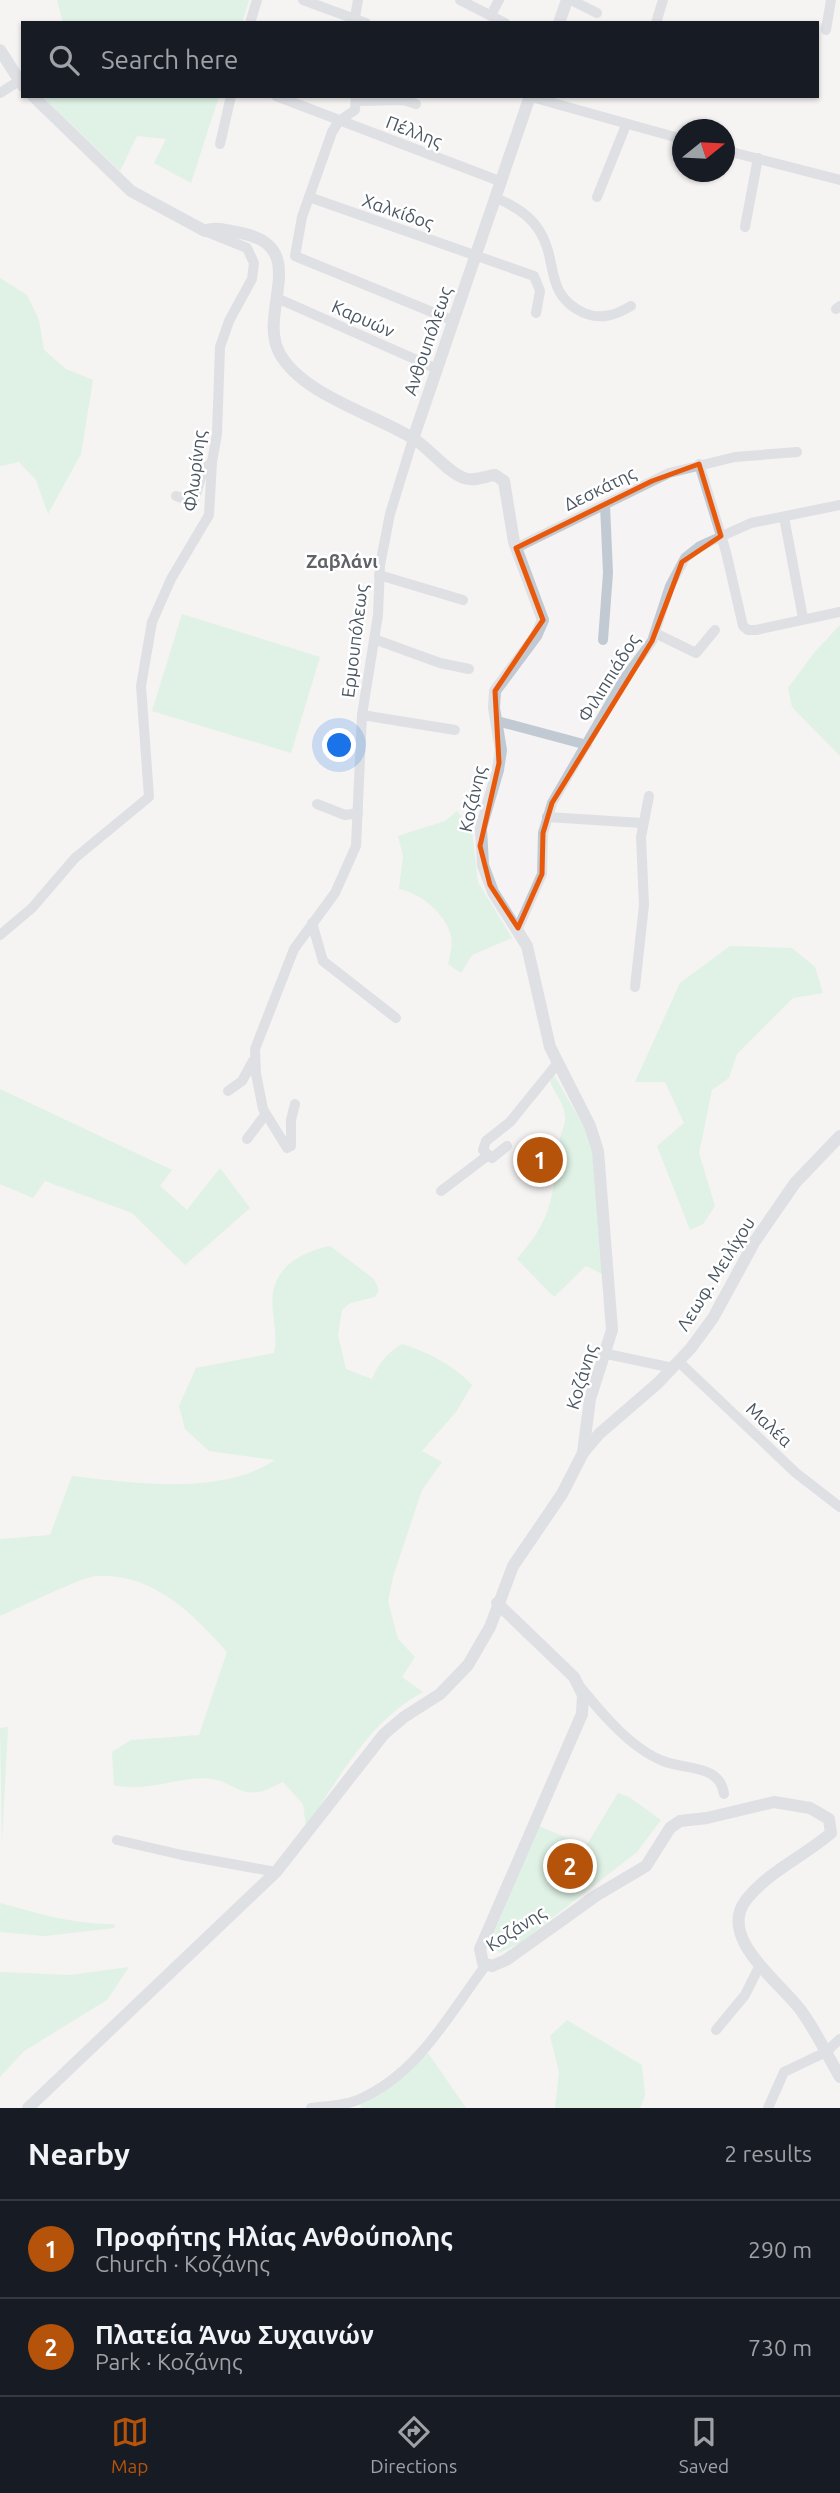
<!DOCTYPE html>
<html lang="en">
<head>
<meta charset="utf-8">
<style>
	body { margin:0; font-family:Ubuntu,sans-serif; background:#242831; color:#f1f3f6 }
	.compass { position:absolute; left:672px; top:119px; width:63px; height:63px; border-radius:50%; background:#171b24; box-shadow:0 2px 5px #0004; rotate:72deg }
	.you { position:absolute; left:340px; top:746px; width:24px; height:24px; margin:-18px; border:5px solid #fff; border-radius:50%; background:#1a73e8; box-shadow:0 0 0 10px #1a73e833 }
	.badge { display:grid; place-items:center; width:46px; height:46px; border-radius:50%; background:#b45309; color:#fff; font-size:23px; font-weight:700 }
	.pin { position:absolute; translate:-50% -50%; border:4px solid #fff; box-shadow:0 2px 7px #0006 }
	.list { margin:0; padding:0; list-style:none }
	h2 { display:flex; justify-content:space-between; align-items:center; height:91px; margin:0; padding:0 28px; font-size:30px }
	h2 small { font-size:23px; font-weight:400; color:#9ea1a6 }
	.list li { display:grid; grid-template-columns:46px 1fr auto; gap:21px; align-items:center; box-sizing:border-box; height:98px; padding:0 28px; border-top:2px solid #363941 }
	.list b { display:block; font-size:26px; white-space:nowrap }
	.list p { margin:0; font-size:23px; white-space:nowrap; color:#9ea1a6 }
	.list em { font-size:23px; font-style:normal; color:#9ea1a6 }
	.icon { flex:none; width:38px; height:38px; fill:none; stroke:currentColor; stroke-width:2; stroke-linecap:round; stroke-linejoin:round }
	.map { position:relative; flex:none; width:840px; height:2108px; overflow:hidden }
	.search { position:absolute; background:#171b24; box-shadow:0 2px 5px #0004; left:21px; right:21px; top:21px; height:77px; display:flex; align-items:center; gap:18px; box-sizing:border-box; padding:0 24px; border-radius:0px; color:#9ea1a6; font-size:26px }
	.sheet { height:287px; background:#171b24 }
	nav { display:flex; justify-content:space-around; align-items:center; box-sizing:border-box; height:98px; border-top:2px solid #363941; background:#171b24; font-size:19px; color:#9ea1a6 }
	nav a { display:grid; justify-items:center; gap:4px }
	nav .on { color:#b45309 }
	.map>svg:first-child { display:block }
	.green { fill:#c3f1d5 }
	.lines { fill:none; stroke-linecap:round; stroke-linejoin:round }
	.minor { stroke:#c1cad2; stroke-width:10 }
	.tertiary { stroke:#c1cad2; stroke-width:12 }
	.marked { fill:none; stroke:#e8590c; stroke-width:5; stroke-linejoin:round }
	.labels { text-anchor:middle; stroke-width:5; stroke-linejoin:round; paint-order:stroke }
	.street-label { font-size:18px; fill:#4a5661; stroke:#fff }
	.neighbourhood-label { font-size:19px; font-weight:bold; fill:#5f6368; stroke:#fff }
</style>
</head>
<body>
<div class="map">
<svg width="840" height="2108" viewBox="0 0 840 2108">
	<rect width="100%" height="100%" fill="#f5f3f3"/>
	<g class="green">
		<path d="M57,0h192l-7,23h-179z"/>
		<path d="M42,96h177l-28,87 -37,-20 12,-24 -29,-3 -17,35z"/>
		<path d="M0,278l27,17 12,25 5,30 22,19 27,11 -12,74 -33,60 -12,-34 -17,-18 -19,4z"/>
		<path d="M182,614l138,43 -29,96 -139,-42z"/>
		<path d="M840,625v131l-48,-49 -4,-19 26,-35z"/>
		<path d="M457,811l15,20 6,51 34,56 -40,17 -11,18 -13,-9c2,-9 5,-19 3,-28 -5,-22 -30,-43 -52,-47l4,-33 -5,-20 47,-15z"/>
		<path d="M730,946l62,2 23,19 8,26 -30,5 -56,56 -8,24 -17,12 -13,63 16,53 -12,18 -13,6 -33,-84 27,-23 -19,-41h-30l45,-99z"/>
		<path d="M554,1075l39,68 11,132 -18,-9 -32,31 -37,-38c40,-46 34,-64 43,-120 1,-7 6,-15 5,-22 0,-12 -10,-24 -15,-35z"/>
		<path d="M0,1089l172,81 -12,16 27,24 33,-42 30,40 -65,57 -53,-52 -87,-32 -12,17 -33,-14z"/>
		<path d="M330,1246l44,33 5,11 -4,7 -25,6 -8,7 -4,25 8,34 26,10c7,-16 15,-26 30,-35 26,8 51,21 70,41l-16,27 -34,39 20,11 -20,28 -29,87 -5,24 10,38 17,18 -13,20 21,15c-54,29 -84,86 -117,135l-3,-23 -20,-22c-8,3 -17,9 -25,10 -17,3 -28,-9 -41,-12 -30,-8 -68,14 -103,5l-2,-33 19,-12 68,-5 28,-83c-35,-39 -74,-79 -131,-76 -17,2 -77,32 -96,40v-77l50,-4 22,-59c61,7 149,20 203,-16l-66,-9 -24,-22 -6,-23 17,-38 78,-15c5,-20 -4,-41 -1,-61 5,-28 32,-41 57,-46z"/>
		<path d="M8,1727l-6,114 -2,-113z"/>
		<path d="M618,1793l11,4 32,23 -24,32 -117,91 -21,10 -7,-15 47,-112 47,20z"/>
		<path d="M0,1903c37,10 75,22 114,21l1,4 -70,8 -45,-4z"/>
		<path d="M129,1967l-22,33 -83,51 -24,26v-105l70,3z"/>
		<path d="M567,2020l75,45 3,31 -5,12h-85l4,-36 -9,-36z"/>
		<path d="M428,2053l38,55h-105l-1,-5z"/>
	</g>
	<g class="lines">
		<g class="minor">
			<path d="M303,0l63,23"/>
			<path d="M460,0l45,23"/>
			<path d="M571,0l26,13"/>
			<path d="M491,15l8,-15"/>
			<path d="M250,23l7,-23"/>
			<path d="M354,23l4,-23"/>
			<path d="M656,23l7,-23"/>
			<path d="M826,30l5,-30"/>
			<path d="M0,93l19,-12"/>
			<path d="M276,96l226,86"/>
			<path d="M356,96l-1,14 -16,11 -7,11 -30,85 -7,39 159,65"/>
			<path d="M528,96l154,43"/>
			<path d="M357,101l46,-1 13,4"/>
			<path d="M220,144l11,-48"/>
			<path d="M724,150l116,30"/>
			<path d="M309,197l225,79 6,15 -4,22"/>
			<path d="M597,197l29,-72"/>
			<path d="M496,198c17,7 33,16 43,32 20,31 4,64 45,83 17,7 32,2 47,-7"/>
			<path d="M745,227l13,-69"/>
			<path d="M277,298l160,71"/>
			<path d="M836,309l4,-3"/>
			<path d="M699,464l27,88 17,74 5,4h8l84,-18"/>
			<path d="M176,496l12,4 7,-3 8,-26 9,-9"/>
			<path d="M784,517l19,101"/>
			<path d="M516,548l153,-75 66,-16 62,-5"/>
			<path d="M379,575l84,25"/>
			<path d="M655,633l41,20 19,-23"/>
			<path d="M374,639l66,24 29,6"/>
			<path d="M603,640l5,-67 -3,-68"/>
			<path d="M362,715l93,15"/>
			<path d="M497,721l90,24"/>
			<path d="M317,804l28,11 13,-2"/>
			<path d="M547,817l95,6"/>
			<path d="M312,923l11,38 73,57"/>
			<path d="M518,928l24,-54 1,-41 9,-30 72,-124 28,-38 18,-55 15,-28 15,-12 51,-23 89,-18"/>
			<path d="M0,935l32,-27 43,-50 74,-61 -8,-111 11,-64 19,-43 38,-64 3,-53 5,-28 3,-87 9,-26 23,-42 2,-16 -7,-15 -42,-17"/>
			<path d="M635,987l9,-82 -3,-68 8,-41"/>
			<path d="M228,1091l14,-10 11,-20"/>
			<path d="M295,1104l-4,16v26l-4,2 -24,-39 -7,-35 -1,-25 39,-100 41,-56 21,-47 6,-131 16,-100 2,-50 10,-51 23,-75"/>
			<path d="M247,1139l18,-24"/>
			<path d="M507,1146l-15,12 -9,-8 3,-9 24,-19 47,-58"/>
			<path d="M441,1191l46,-35"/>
			<path d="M607,1354l66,14"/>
			<path d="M679,1362l117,111 44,34"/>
			<path d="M582,1689c21,26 50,60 81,72 22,9 57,3 61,33"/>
			<path d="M117,1840l65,15 94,17"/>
			<path d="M716,2030l29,-35 14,-28"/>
			<path d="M311,2108c16,-2 34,-2 49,-9 59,-26 89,-85 126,-134"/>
			<path d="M768,2108l16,-36 42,-20 14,-13"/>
		</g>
		<g class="tertiary">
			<path d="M559,23l8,-23"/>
			<path d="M0,50l23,36"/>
			<path d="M33,96l98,95 74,40c10,-5 25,0 36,2 72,14 15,80 39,121 23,41 94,60 134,85 15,9 34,34 50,39 10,4 21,-2 31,-3l9,6 10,61 29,78 -7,16 -41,55 -1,17 7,42 -3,20 -17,58 2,37 10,27 34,54 23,101 40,79 8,25 14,179 -22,69 -7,54"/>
			<path d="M413,439l117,-343"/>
			<path d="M497,1603l77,74 9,18 -1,19 -102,235 3,14 9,3 14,-6 91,-65 49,-29 24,-38 10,-7 27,-3 67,-16 36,6 19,11 2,14c-28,24 -62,38 -85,67 -30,39 38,85 56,112 15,21 25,43 38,65"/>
			<path d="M28,2108l248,-236 108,-138 20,-17 36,-23 28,-29 22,-38 23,-61 49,-72 21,-41 16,-19 59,-51 33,-35 22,-30 42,-77 40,-58 45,-47"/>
		</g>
	</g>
	<path d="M0 0H840V2108H0ZM699,464l22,72 -39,26 -30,79 -100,162 -9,30 -1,41 -24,54 -28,-43 -10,-39 19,-83 -4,-72 48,-71 -27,-72 136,-67z" fill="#f5f3f3" fill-opacity=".55" fill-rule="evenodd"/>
	<path class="marked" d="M699,464l22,72 -39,26 -30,79 -100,162 -9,30 -1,41 -24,54 -28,-43 -10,-39 19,-83 -4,-72 48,-71 -27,-72 136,-67z"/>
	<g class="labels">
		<g class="street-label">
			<text transform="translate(414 132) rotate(21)" y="6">Πέλλης</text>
			<text transform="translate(398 212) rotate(19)" y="6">Χαλκίδος</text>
			<text transform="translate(363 319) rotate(24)" y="6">Καρυών</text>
			<text transform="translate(428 341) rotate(-71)" y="6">Ανθουπόλεως</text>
			<text transform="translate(195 471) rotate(-83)" y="6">Φλωρίνης</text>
			<text transform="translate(600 489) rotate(-26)" y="6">Δεσκάτης</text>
			<text transform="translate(355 641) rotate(-83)" y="6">Ερμουπόλεως</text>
			<text transform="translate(609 678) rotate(-58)" y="6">Φιλιππιάδος</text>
			<text transform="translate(473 799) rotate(-77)" y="6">Κοζάνης</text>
			<text transform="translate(716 1274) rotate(-58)" y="6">Λεωφ. Μειλίχου</text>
			<text transform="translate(582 1377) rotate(-73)" y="6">Κοζάνης</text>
			<text transform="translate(769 1425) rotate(43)" y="6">Μαλέα</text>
			<text transform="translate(516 1929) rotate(-33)" y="6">Κοζάνης</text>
		</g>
		<g class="neighbourhood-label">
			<text x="342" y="568">Ζαβλάνι</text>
		</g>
	</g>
</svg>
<svg class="compass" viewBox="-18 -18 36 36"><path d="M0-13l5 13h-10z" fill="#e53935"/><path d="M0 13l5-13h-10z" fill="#9ea1a6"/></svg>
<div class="you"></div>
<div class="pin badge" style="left:540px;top:1160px">1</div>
<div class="pin badge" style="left:570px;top:1866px">2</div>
<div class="search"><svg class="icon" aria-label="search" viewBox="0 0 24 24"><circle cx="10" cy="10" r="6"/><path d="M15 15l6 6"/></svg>Search here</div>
</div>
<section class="sheet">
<h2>Nearby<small>2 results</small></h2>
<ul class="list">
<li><span class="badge">1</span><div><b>Προφήτης Ηλίας Ανθούπολης</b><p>Church · Κοζάνης</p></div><em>290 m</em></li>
<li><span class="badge">2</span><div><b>Πλατεία Άνω Συχαινών</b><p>Park · Κοζάνης</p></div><em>730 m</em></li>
</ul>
</section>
<nav>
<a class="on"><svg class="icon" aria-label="map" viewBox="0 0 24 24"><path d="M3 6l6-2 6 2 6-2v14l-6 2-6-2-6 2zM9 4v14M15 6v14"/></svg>Map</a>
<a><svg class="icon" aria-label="directions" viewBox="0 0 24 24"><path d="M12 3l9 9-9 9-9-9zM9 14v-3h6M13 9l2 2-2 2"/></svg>Directions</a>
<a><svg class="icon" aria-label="saved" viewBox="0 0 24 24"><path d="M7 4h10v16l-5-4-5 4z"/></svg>Saved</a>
</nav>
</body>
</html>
